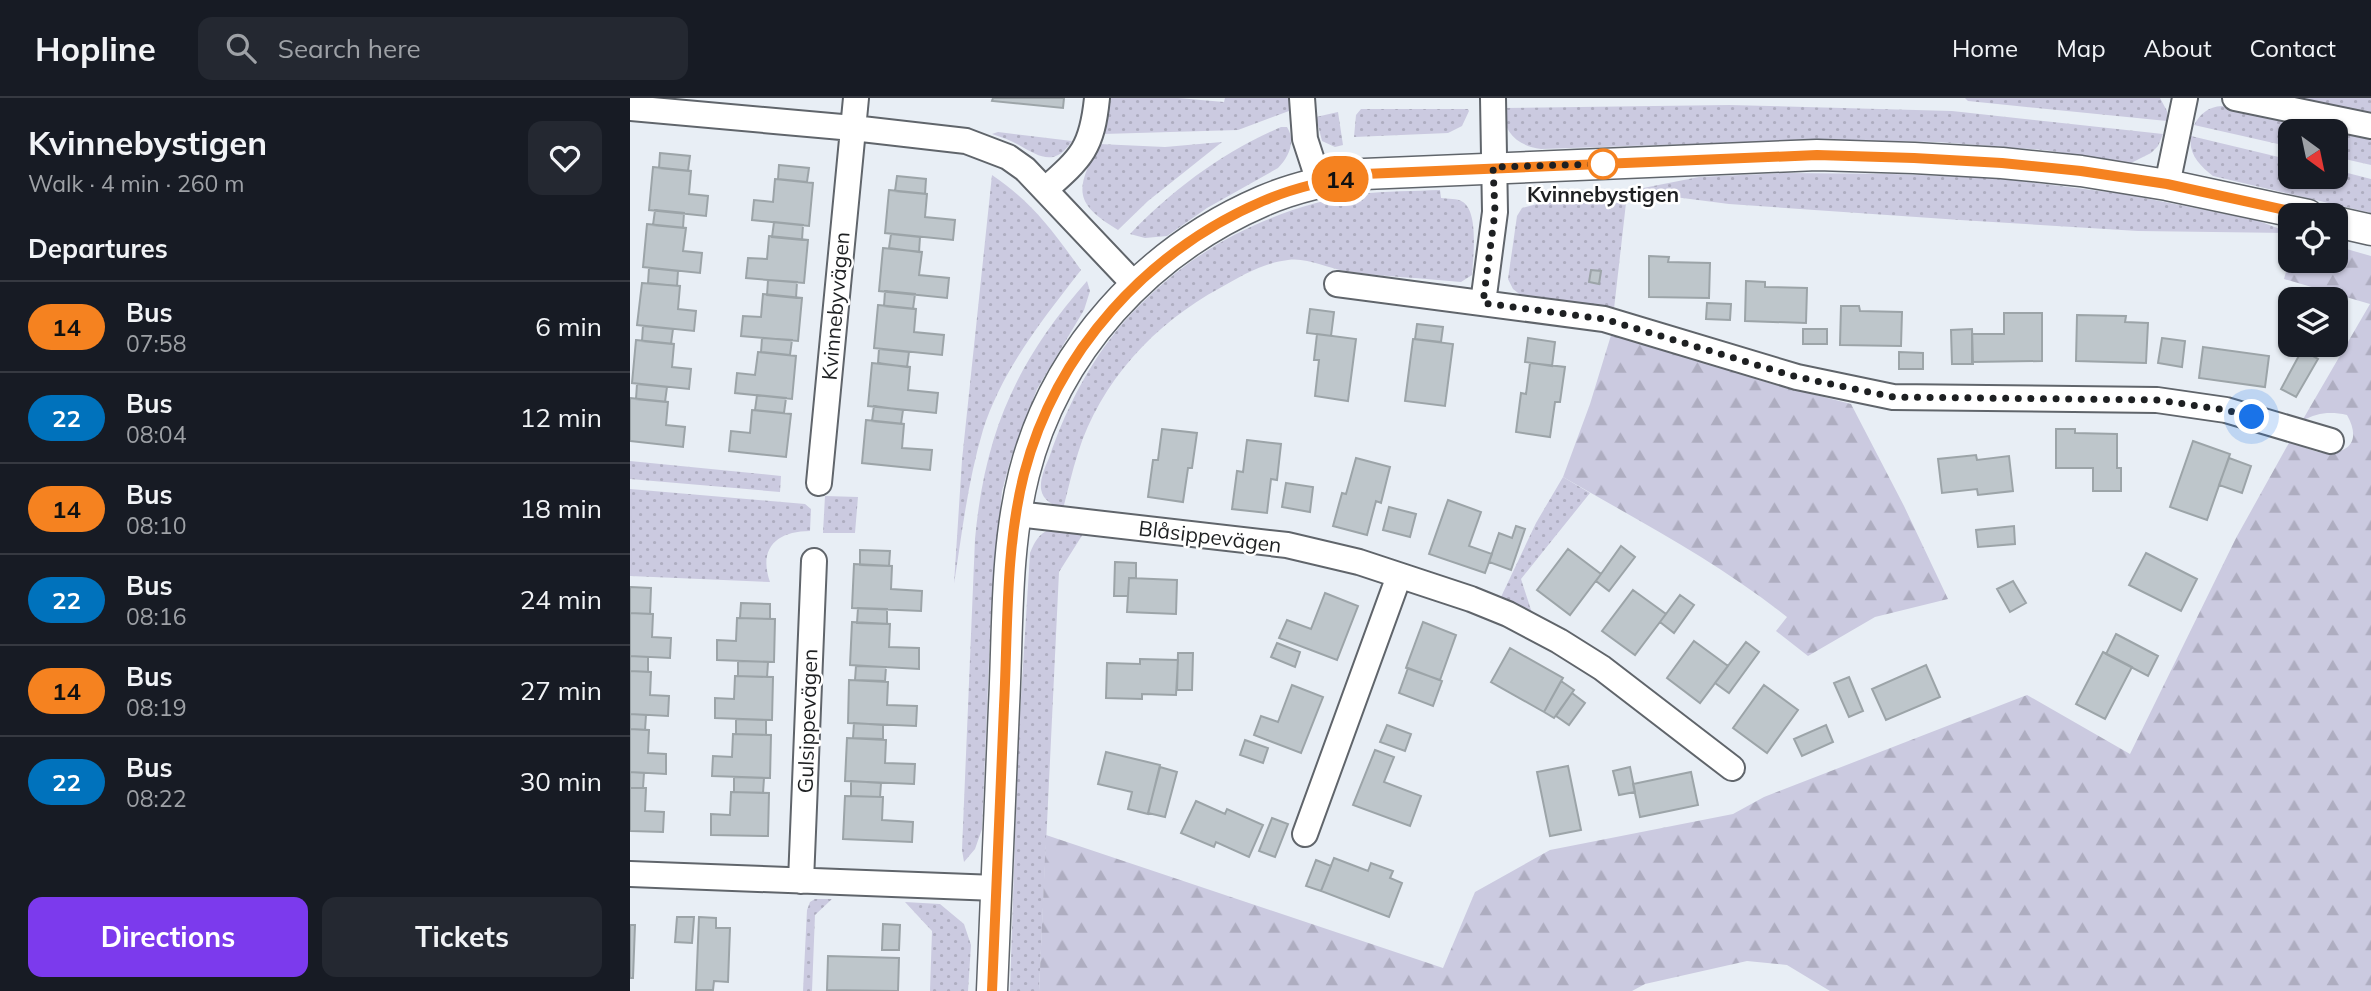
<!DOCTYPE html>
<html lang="en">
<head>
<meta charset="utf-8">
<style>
	:root { --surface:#171b24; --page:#242831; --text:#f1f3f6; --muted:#9ea1a6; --line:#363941; --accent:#7c3aed }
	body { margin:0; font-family:Mulish,sans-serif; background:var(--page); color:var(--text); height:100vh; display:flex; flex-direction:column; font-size:26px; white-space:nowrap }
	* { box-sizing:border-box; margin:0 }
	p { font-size:23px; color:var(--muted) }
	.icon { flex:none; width:38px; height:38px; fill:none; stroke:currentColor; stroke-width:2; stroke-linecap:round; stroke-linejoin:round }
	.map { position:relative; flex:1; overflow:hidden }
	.drawer { display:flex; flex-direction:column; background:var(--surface); width:630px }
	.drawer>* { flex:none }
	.badge { padding:0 14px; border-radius:23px; font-size:24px; line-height:46px }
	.needle { width:46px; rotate:147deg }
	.controls { position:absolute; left:1648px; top:21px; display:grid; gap:14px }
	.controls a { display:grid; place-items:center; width:70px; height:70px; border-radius:14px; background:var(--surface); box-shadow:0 2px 5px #0004; font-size:35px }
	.you { position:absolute; width:35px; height:35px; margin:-18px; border:5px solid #fff; border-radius:50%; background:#1a73e8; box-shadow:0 0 0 10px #1a73e833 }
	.map>.badge { position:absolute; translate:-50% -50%; box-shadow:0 0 0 4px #fff }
	h2 { padding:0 28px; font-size:26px; line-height:63px }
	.round { display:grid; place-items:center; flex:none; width:74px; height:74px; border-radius:14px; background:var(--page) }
	.headline { display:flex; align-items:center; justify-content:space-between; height:119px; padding:0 28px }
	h1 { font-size:33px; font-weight:700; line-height:52px }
	.button { display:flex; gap:14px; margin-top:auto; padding:14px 28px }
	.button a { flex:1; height:80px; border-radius:14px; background:var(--accent); color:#fff; font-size:28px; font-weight:700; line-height:80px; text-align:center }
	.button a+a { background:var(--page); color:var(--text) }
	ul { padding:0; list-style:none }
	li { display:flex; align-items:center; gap:21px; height:91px; padding:0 28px; border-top:2px solid var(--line) }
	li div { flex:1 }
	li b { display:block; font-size:26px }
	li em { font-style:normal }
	li .badge { min-width:77px; font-weight:700; text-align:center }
	header { display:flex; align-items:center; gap:42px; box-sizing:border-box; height:98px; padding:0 35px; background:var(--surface); border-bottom:2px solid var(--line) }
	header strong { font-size:33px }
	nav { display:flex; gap:38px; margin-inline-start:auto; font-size:24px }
	.search { width:490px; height:63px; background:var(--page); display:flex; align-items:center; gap:18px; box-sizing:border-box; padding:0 24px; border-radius:14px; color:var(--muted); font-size:26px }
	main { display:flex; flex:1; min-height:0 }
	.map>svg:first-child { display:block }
</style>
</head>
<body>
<header>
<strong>Hopline</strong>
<div class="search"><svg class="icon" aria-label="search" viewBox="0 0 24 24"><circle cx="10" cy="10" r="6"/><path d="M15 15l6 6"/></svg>Search here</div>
<nav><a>Home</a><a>Map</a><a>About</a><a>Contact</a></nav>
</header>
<main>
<section class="drawer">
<div class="headline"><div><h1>Kvinnebystigen</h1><p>Walk · 4 min · 260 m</p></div><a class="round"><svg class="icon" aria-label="heart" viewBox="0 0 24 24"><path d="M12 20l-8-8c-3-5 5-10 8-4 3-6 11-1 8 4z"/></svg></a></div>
<h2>Departures</h2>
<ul>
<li><span class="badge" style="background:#f58220;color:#111">14</span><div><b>Bus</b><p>07:58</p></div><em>6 min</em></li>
<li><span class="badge" style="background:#0072bc;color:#fff">22</span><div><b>Bus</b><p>08:04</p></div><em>12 min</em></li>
<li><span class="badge" style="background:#f58220;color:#111">14</span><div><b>Bus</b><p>08:10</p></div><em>18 min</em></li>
<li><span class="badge" style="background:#0072bc;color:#fff">22</span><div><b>Bus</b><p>08:16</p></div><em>24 min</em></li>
<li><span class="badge" style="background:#f58220;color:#111">14</span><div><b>Bus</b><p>08:19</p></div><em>27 min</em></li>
<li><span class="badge" style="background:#0072bc;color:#fff">22</span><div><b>Bus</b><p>08:22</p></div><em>30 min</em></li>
</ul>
<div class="button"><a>Directions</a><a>Tickets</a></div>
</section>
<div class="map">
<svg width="1741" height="893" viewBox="0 0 1741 893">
	<defs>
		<pattern id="grass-dots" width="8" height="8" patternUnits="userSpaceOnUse" patternTransform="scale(1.75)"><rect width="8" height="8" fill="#cbcae0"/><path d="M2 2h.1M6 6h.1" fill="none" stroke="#aeadc0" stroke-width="1.8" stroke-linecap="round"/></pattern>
		<pattern id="forest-firs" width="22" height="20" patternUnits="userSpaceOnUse" patternTransform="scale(1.75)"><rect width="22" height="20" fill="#cbcae0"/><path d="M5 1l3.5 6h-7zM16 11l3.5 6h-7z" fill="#aeadc0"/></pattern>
	</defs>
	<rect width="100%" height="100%" fill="#e8eef5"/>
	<path fill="url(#grass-dots)" d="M481,0h67l46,4 1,-4h65l-1,13 -51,19 -135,4z
		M1335,0h195l7,13v10l-199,-20z
		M1656,0h85v18z
		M1099,7l223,6 211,23 -5,12 -7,7 -20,10 -87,-13 -107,-8 -124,-2 -272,9c-23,-3 -38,-16 -38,-41z
		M1592,8l149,32v27l-35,-8v-26h-45v16l-97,-22c7,-12 14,-18 28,-19z
		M731,11h107l1,2 -7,15 -14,7 -94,4 2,-22z
		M708,14l5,33 -8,2 -13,-6 -6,-24z
		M651,29h6c9,14 2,30 -9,41l-71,40 -40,28 -22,2 -15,-4c43,-45 93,-82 151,-107z
		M368,34l74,9c-17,26 -32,16 -53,4 -9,-5 -18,-8 -27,-11z
		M1561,38l100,24v17h45v-7l35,9v34l-158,-37c-13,-10 -25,-22 -22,-40z
		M592,44l-74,59 -30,29c-47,-28 -41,-42 -19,-86l66,3z
		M1155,75l107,1 104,4 128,16 132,26 35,13 -153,-2 -178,-11 -231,-16 -101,-13 71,-14z
		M362,77c41,28 60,55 89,95 -38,49 -79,100 -98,160 -15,50 -21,103 -29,154l8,-124z
		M810,92l1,8c7,1 16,0 22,4 16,11 10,56 9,73l-11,7c-38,-4 -78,-5 -116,-11 -18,-3 -39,-14 -57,-11 -25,3 -47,16 -68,28 -65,35 -120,94 -142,165 -6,18 -10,37 -15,56 -10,-4 -20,-8 -22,-20 -1,-10 4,-22 8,-31 18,-53 45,-105 84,-146 30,-31 63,-57 101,-77 39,-20 82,-35 126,-41 26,-3 53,-3 80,-4z
		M911,105h85l-12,106 -92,-13 -9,-7 -5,-10 9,-63 5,-8z
		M457,183l3,10 -6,19 -47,79 -26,69 -9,33 -11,122 -9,216 -7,20 -11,13 -2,-12 13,-311c10,-107 41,-177 112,-258z
		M0,363l151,15 -1,16 -150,-13z
		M933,379l27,16 -69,86 11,34 -31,-16 35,-74z
		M0,391l175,15 6,5 -1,22c-33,0 -52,17 -40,51l-140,-6z
		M195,398l33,1 -3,36h-32z
		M420,431l33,5 -24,38 -20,419h-29l8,-245 12,-193c5,-12 8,-18 20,-24z
		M185,801h17l-17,16 -3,76h-9l4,-81 3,-8z
		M275,804l35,2 24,20 7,21 -3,46h-38l2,-60z"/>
	<path fill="url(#forest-firs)" d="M1706,148l35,10v735h-541l-43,-26 -40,-4 -102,23 -13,7h-593l7,-156 397,133 32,-76 75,-42 183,-36 31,-17 263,-102 103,59 106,-216 54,-97c11,4 26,13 38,12 26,-1 31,-17 19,-38 -18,-4 -30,-2 -45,6l68,-117 -86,-25 7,-25v7h45z
		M982,234l157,51 82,21 53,102 44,93 -73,18 -67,39 -32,-25 11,-14c-69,-55 -148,-96 -224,-140l27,-73z"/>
	<path fill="#bec6cb" stroke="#9ca4a8" stroke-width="2" d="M363,0h71l-1,10 -71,-7z
		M30,55l30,3 -2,15 -29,-3z
		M149,67l30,3 -2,14 -29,-3z
		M23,69l38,4 -2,23 19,2 -2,20 -57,-6z
		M267,78l29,3 -1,15 -30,-3z
		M145,81l38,4 -4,43 -57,-6 2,-20 19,2z
		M259,92l38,4 -2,23 30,3 -2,20 -68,-7z
		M25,112l29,3 -1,15 -30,-3z
		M144,124l29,3 -1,15 -30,-3z
		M17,126l39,4 -3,23 19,2 -2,20 -57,-6z
		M261,136l29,3 -1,15 -30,-4z
		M139,138l39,4 -4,43 -58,-5 2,-20 19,1z
		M253,150l39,4 -3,23 30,3 -2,20 -68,-7z
		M1019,158l20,1 -1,5 42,1 -1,35 -60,-1z
		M19,170l29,3 -1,15 -29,-3z
		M961,172l10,1 -2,13 -10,-2z
		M138,182l29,2 -1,16 -29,-3z
		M1116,183l19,1v5l42,1 -1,35 -61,-2z
		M12,185l38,3 -2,23 18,2 -2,20 -57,-6z
		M255,193l30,3 -2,15 -29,-3z
		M133,196l39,4 -4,43 -57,-5 2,-20 18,1z
		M1077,205l24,1 -1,16 -24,-1z
		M248,207l38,4 -2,23 30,3 -2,20 -68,-7z
		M1211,208h18l1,5 42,1 -1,34 -61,-1z
		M680,211l24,3 -3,24 -24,-3z
		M1374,215h38v48l-70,1v-28h32z
		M1447,217l49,1 -1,6 23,1 -2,40 -70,-2z
		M787,226l26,3 -2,15 -26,-3z
		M13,228l30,3 -2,15 -29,-3z
		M1173,231h24v15h-24z
		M1342,231l1,35h-21l-1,-34z
		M687,236l39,5 -8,62 -33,-5 4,-36h-5z
		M132,240l30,2 -2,15 -29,-3z
		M898,240l27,4 -3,24 -27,-4z
		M1532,240l23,3 -3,26 -24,-4z
		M783,241l40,5 -8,62 -40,-5z
		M6,242l38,4 -2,23 19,2 -2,20 -57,-6z
		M1573,249l66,9 -4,31 -66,-9z
		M249,251l30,3 -2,15 -29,-4z
		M1672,252l16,9 -22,38 -15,-8z
		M128,254l38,4 -4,43 -57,-6 2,-20 18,2z
		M1269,254l24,1v16h-24z
		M242,265l38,4 -2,23 30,3 -2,20 -68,-7z
		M900,265l35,4 -5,35h-5l-5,35 -34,-5 5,-39 5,1z
		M7,286l30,3 -2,15 -29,-3z
		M127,297l29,3 -2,15 -29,-3z
		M0,300l38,4 -2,23 19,2 -2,20 -53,-6z
		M244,308l29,4 -2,14 -29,-3z
		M122,312l39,4 -5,43 -57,-6 2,-20 19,2z
		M236,322l38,4 -2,24 30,2 -2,20 -68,-7z
		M532,331l35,4 -5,35h-4l-5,34 -35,-5 5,-37h5z
		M1426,331h19v4l42,1v34h4v23h-28v-23h-37z
		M617,342l34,4 -4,36 -6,-1 -4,34 -35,-4 5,-38 6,1z
		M1563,343l37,13 -23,66 -37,-13z
		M1346,357l1,5 32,-4 4,35 -35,4 -1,-6 -35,4 -4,-34z
		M726,360l34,9 -9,36 -5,-2 -9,34 -34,-9 9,-33 4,1z
		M1599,360l22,8 -9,27 -23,-8z
		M656,385l27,4 -3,25 -28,-5z
		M818,402l33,12 -12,34 23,8 -7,19 -56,-19z
		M759,409l27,7 -6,23 -27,-7z
		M886,428l9,3 -14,41 -22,-8 10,-29 13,5z
		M1384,428l1,18 -37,3 -2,-17z
		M991,448l14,11 -26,34 -13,-10z
		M938,451l33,25 -31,41 -33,-25z
		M230,452l30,1 -1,15 -29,-1z
		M1516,455l51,26 -16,32 -52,-26z
		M485,464l21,1v15h-7l-1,18h-14z
		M224,466l38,2 -1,23 31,2 -1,20 -69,-3z
		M499,480l48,2 -1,34 -49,-2z
		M1383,483l13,22 -16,9 -13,-23z
		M0,489l21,1 -1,26 -20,-1z
		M1003,492l33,24 -31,41 -33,-24z
		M695,495l33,13 -21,54 -58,-22 8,-18 24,9z
		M1050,497l14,10 -20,28 -14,-11z
		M111,505l29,1v15l-30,-1z
		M228,510l29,1v15l-30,-1z
		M0,515l23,1 -1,23 19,1 -1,20 -40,-2z
		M107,520l38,1 -1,43 -57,-2v-20l19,1z
		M222,524l38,2 -1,23 30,1v21l-69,-4z
		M793,524l33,13 -16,45 -34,-12z
		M1486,536l42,22 -10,20 -42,-22z
		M1064,543l34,25 -28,37 -33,-25z
		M1116,544l13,10 -30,41 -14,-10z
		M647,545l23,9 -5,15 -24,-10z
		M880,550l53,30 -19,34 -53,-30z
		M1473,554l29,15 -27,52 -29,-15z
		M548,555h15l-1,37h-15z
		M0,558l18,1v15l-18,-1z
		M510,561l38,1 -2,35 -34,-1v5l-36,-1 1,-35 33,1z
		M108,563l30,1 -1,15 -29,-1z
		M1296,567l14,32 -54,23 -14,-31z
		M226,568l30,1 -1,14 -30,-1z
		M778,570l34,13 -9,25 -34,-13z
		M0,573l21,1 -1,23 19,1 -1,20 -38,-2z
		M105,578l38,1 -1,43 -57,-2v-20l19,1z
		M1219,579l14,34 -14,6 -15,-34z
		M219,582l39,2 -1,23 30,1 -1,20 -68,-3z
		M931,583l13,9 -20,28 -10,-6z
		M662,587l31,12 -22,56 -47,-18 7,-19 17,6z
		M1134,587l34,25 -31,43 -34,-25z
		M942,595l13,10 -16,22 -13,-9z
		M0,616l16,1 -1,15 -15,-1z
		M106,621l30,1v15l-30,-1z
		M224,625l29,2v14l-30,-1z
		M757,627l24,9 -6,17 -25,-9z
		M1196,627l7,17 -31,14 -8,-17z
		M0,631l19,1 -1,23 18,1v20l-36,-2z
		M103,636l38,1 -1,43 -58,-2 1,-20 19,1z
		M217,640l39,2 -1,23 30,1 -1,20 -69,-3z
		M615,642l23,8 -5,15 -23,-8z
		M745,652l19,7 -10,25 37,14 -11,30 -57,-21z
		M476,654l54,13 -12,49 -20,-5 4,-17 -34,-8z
		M938,668l13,64 -31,6 -13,-64z
		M530,669l17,5 -12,45 -17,-4z
		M1000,669l5,25 -16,3 -6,-24z
		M0,674l14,1 -1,15h-13z
		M1061,674l7,33 -58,12 -7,-33z
		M104,679l30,1 -1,15 -29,-1z
		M221,683l30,2 -1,14 -29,-1z
		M0,690h16l-1,23 19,1 -1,20 -33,-1z
		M101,694l38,1 -1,43 -57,-1v-21l19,1z
		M215,698l38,1 -1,23 31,2 -1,20 -69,-3z
		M566,703l29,13 2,-5 36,16 -14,32 -33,-15 -2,5 -33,-14z
		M642,720l16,6 -13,33 -16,-6z
		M704,760l34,13 3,-8 22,8 -3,7 12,5 -13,34 -68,-26z
		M686,762l15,6 -10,25 -15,-5z
		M47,819h17l-2,26 -17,-1z
		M69,819l17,1v10h14l-2,54 -14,-1 -1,9h-17z
		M253,826l17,1 -1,25h-17z
		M0,827h5l-2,53h-3z
		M198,858l71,2 -1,33 -71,-1z"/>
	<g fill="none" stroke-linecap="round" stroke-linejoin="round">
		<defs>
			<path id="minor" d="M672,0l3,41 14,43
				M1605,0l136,28
				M0,10l223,20 113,13 42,16 17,12 110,116
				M1537,87l18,-87
				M416,91c36,-32 46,-41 51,-91
				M707,186l267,35 193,58 96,20 264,3 69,10 105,31
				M853,205l12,-91 -2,-114
				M189,385l37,-385
				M387,416l270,31 72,17 112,37 37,15 51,27 43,27 130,100
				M675,736l94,-258
				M0,776l366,14
				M171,783l13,-320"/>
			<path id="tertiary" d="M1706,124l35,8
				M362,893c4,-95 8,-190 12,-285 4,-76 1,-157 20,-232 31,-123 123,-223 239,-273 32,-14 67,-21 101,-27l453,-19 97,3 88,5 79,8 86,14 141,30"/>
		</defs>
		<use href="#minor" stroke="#60656b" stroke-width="28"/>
		<use href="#tertiary" stroke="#60656b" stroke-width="33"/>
		<use href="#minor" stroke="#fff" stroke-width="24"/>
		<use href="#tertiary" stroke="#fff" stroke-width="30"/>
	</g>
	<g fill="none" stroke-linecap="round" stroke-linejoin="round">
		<defs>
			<path id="line" d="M362,893c4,-95 8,-190 12,-285 4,-76 1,-157 20,-232 32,-123 123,-223 239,-273 32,-14 67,-21 101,-27l453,-19 97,3 88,5 79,8 86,13 141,31"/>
		</defs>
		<use href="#line" stroke="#fff" stroke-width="16"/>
		<use href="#line" stroke="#f58220" stroke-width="10"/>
		<path stroke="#1e2022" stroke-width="7" stroke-dasharray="0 12.6" d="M973,66l-110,3 2,45 -12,91 121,16 193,58 96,20 264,3 69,10 26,7"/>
	</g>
	<circle fill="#fff" stroke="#f58220" stroke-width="3.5" cx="973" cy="66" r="14"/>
	<g text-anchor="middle" stroke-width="5" stroke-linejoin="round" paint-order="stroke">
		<g font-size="21" font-weight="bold" fill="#1e2022" stroke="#fff">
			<text x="973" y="104">Kvinnebystigen</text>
		</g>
		<g font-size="21" fill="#1e2022" stroke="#fff">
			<text transform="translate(206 208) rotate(-85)" y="7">Kvinnebyvägen</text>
			<text transform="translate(580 439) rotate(7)" y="7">Blåsippevägen</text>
			<text transform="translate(178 623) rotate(-88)" y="7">Gulsippevägen</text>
		</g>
	</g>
</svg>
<div class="controls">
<a><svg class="needle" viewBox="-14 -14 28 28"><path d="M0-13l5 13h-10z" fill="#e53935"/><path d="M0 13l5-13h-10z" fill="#9ea1a6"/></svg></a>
<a><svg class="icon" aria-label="locate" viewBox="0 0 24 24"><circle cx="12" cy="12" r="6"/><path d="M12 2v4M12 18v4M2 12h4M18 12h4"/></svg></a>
<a><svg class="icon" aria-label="layers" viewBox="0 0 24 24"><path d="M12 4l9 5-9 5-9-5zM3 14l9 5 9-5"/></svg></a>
</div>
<div class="you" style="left:1622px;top:319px"></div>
<b class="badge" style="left:710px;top:81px;background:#f58220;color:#111">14</b>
</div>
</main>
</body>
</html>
